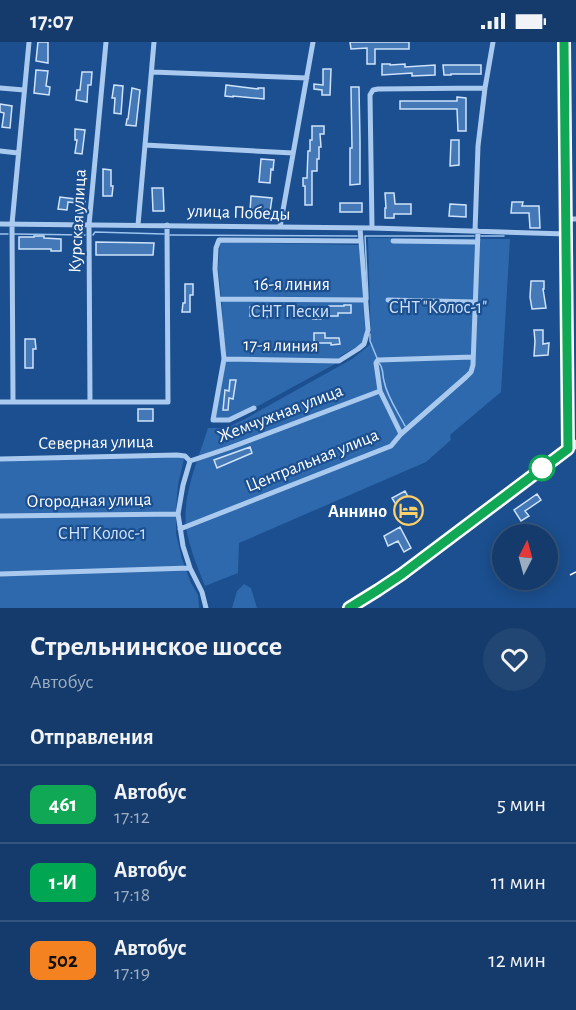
<!DOCTYPE html>
<html lang="ru">
<head>
<meta charset="utf-8">
<style>
	:root { --surface:#143b6b; --page:#214673; --text:#f1f3f6; --muted:#9dadc1; --line:#33557e }
	body { margin:0; font-family:"Alegreya Sans",sans-serif; background:var(--page); color:var(--text); height:100vh; display:flex; flex-direction:column; font-size:22px; white-space:nowrap }
	* { box-sizing:border-box; margin:0 }
	p { font-size:20px; color:var(--muted) }
	.icon { flex:none; width:33px; height:33px; fill:none; stroke:currentColor; stroke-width:2; stroke-linecap:round; stroke-linejoin:round }
	.map { position:relative; height:566px; overflow:hidden }
	.panel { display:flex; flex-direction:column; background:var(--surface); flex:1 }
	.panel>* { flex:none }
	.badge { padding:0 12px; border-radius:9px; font-size:21px; line-height:39px }
	.needle { width:39px; rotate:6deg }
	.controls { position:absolute; left:492px; top:482px; display:grid; gap:12px }
	.controls a { display:grid; place-items:center; width:66px; height:66px; border-radius:50%; background:var(--surface); box-shadow:0 3px 15px #0003,0 0 0 2px var(--line); font-size:30px }
	.map>.badge { position:absolute; translate:-50% -50%; box-shadow:0 0 0 3px #fff }
	h2 { padding:0 30px; font-size:22px; line-height:54px }
	.round { display:grid; place-items:center; flex:none; width:63px; height:63px; border-radius:32px; background:var(--page) }
	.head { display:flex; align-items:center; justify-content:space-between; height:102px; padding:0 30px }
	h1 { font-size:28px; font-weight:600; line-height:45px }
	ul { padding:0; list-style:none }
	li { display:flex; align-items:center; gap:18px; height:78px; padding:0 30px; border-top:2px solid var(--line) }
	li div { flex:1 }
	li b { display:block; font-size:22px }
	li em { font-style:normal }
	li .badge { min-width:66px; font-weight:700; text-align:center }
	.status { display:flex; justify-content:space-between; align-items:center; height:42px; padding:0 30px; background:var(--surface); direction:ltr }
	.status svg { height:16px; fill:currentColor }
	.map>svg:first-child { display:block }
</style>
</head>
<body>
<div class="status"><b>17:07</b><svg viewBox="0 0 49 12"><path d="M0 12V9h3v3zM5 12V6h3v6zM10 12V3h3v9zM15 12V0h3v12zM26 1h20v11H26zM47 4h2v5h-2z"/></svg></div>
<div class="map">
<svg width="576" height="566" viewBox="0 0 576 566">
	<rect width="100%" height="100%" fill="#1b4f8f"/>
	<path fill="#2e69ad" d="M368,196l142,1 -9,153 -51,43 1,5 -25,22 -187,81 -1,30 -33,13c-7,-17 -14,-35 -18,-53 -7,-35 11,-72 21,-105h18l17,-8 109,-61 19,-15z
		M220,200l139,3 6,84c-2,27 -21,16 -30,35l-106,58h-14l10,-60 -3,-58 -4,-35z
		M178,415l6,2 -6,26 -2,24v25l6,25 9,24 7,12 1,13h-199v-147z
		M244,542l7,4 6,20h-25l5,-17z"/>
	<g fill="none" stroke-linecap="round" stroke-linejoin="round">
		<path stroke="#9cc4f0" stroke-width="1.5" d="M0,192h8
			M14,192l71,1
			M93,193l2,-3 69,2
			M170,193l187,1
			M481,194h23
			M368,257l-3,-63h109
			M370,292v7l7,17
			M379,321c5,6 3,11 5,18 3,16 14,31 21,45"/>
	</g>
	<path fill="#4478b7" stroke="#cfe3fa" stroke-width="1.5" d="M38,0h10v21l-12,-2z
		M350,0h59v7h-34v15h-8v-16l-16,1z
		M382,22h8v1l15,-1v3l30,-2v10l-23,1v-3l-30,2z
		M443,23h38v9h-30v1h-7z
		M323,27h8l-1,26h-8v-5l-8,-1v-5l9,1z
		M36,28l12,1 -2,15 4,1 -1,8 -15,-2z
		M82,30h10l-1,13h-3l-1,17 -11,-2 1,-10h3z
		M114,43l9,1 -2,28 -7,-1 1,-15h-3z
		M226,43l32,4v-1h6v11l-31,-3v1l-8,-1z
		M351,45h8l1,54v43l-10,1v-37h2z
		M132,46l8,2 -4,36 -10,-1 1,-6h1z
		M457,55l9,1v33h-8l-1,-22h-57v-8h57z
		M0,62l12,2 -2,22 -8,-1 2,-14 -4,-1z
		M312,84h12v8h-4l1,13h-2v12h-2v12h-5v34h-7v-19h-2v-8h4l1,-27h2v-11h2z
		M75,87l10,1 -3,24 -7,-1 2,-13h-2z
		M451,98h8v25l-9,1z
		M261,117l13,1 -1,10 -2,-1 -1,14 -11,-1z
		M103,127l8,1v16h2l-1,10h-9z
		M152,146h11l1,23h-11z
		M385,151h9l1,11h16v10h-17v4h-9v-10h1z
		M75,154l10,1v6h-2v10h-5v-10l-10,-1 -1,8 -9,-1 2,-12 16,2z
		M251,154l21,2 -2,14 -20,-1z
		M512,160h11l-1,4h17l1,22h-10l-1,-15h-18z
		M340,161h22v9h-22z
		M450,162l16,1v12l-17,-1z
		M34,194h10v2l17,1v12h-10v-2h-32v-12h15z
		M96,200l58,1 -1,12h-57z
		M531,239h13v8h-1l3,19 -14,1 -2,-12z
		M185,242h8v11h-3v17h-8l1,-9h2z
		M344,263h7v8h-13v3h-17v3h-8l1,-9 15,1v-5h15z
		M271,264l1,11 -22,-1v-9z
		M534,288h9v14l6,-1 -1,12 -14,1 1,-15z
		M314,291h11v5h14l1,6 -9,1v-2h-17z
		M25,297h10l1,10h-3v19h-8z
		M230,338h6l-3,19 -4,-1 -1,12h-5l2,-20 4,1z
		M138,367h15v12h-15z
		M250,405l2,6 -35,15 -3,-8z
		M405,449l8,15 -12,7 -9,-15z
		M537,452l4,6 -16,11 4,5 -8,5 -7,-11z
		M400,485l11,21 -7,4 -6,-11 -10,5 -4,-10z"/>
	<g fill="none" stroke-linecap="round" stroke-linejoin="round">
		<path stroke="#a9c9ee" stroke-width="5" d="M152,30l155,6
			M0,46l24,2
			M145,103l148,8
			M0,109l18,2
			M566,177h10
			M0,182l372,4 194,6
			M138,183l16,-183
			M280,185l33,-185
			M372,186l-2,-133 3,-5 5,-1 107,-1
			M475,189l3,-85 7,-58 8,-46
			M393,199l84,1
			M218,257l148,1
			M388,258l87,2
			M224,317l115,2 19,-12 6,-5 4,-14 -8,-102
			M13,359l-1,-177 17,-182
			M0,360h168l-1,-177
			M90,360l-1,-177 17,-183
			M254,366l-25,12h-16l11,-61 -9,-90 1,-21 3,-8 142,1
			M401,392l-21,-43 -4,-28 2,-3 95,-3
			M0,417l177,-4 8,1 5,5
			M190,419l39,-13 151,-57
			M190,419l-7,24 -5,29 5,32 7,22 12,24 4,16
			M0,474l178,-2
			M180,487l211,-83 10,-12 65,-57 5,-5 2,-7 5,-134
			M0,532l190,-6"/>
		<path stroke="#d6e6fa" stroke-width="8" d="M564,0l4,407
			M349,566l29,-18 24,-16 174,-130"/>
		<path stroke="#fff" stroke-width="1.5" stroke-dasharray="10 4.5" stroke-linecap="butt" d="M570,533l6,-3"/>
	</g>
	<g fill="none" stroke-linecap="round" stroke-linejoin="round">
		<defs>
			<path id="line" d="M349,566l29,-18 24,-16 166,-125 -4,-407"/>
		</defs>
		<use href="#line" stroke="#fff" stroke-width="14"/>
		<use href="#line" stroke="#10a855" stroke-width="9"/>
	</g>
	<defs>
		<symbol id="hotel-ring" viewBox="-11 -11 22 22"><circle r="9.5" fill="#1b4f8f" stroke="#ffd166" stroke-width="1.5"/><path d="M-6-4.5h1.5V1H6V5H4.5V3h-9V5H-6ZM-4 0a1.8 1.8 0 1 1 3.6 0ZM.5 0V-2.5h3Q6-2.5 6 0Z" fill="#ffd166"/></symbol>
	</defs>
	<g fill-rule="evenodd">
		<use href="#hotel-ring" x="392" y="452" width="33" height="33"/>
	</g>
	<circle fill="#fff" stroke="#10a855" stroke-width="3" cx="542" cy="426" r="12"/>
	<g text-anchor="middle" stroke-width="4.5" stroke-linejoin="round" paint-order="stroke">
		<g font-size="18" fill="#fff" stroke="#1b4f8f">
			<text transform="translate(239 170) rotate(2)" y="6">улица Победы</text>
			<text transform="translate(77 179) rotate(-87)" y="6">Курская улица</text>
			<text x="292" y="248">16-я линия</text>
			<text transform="translate(281 303) rotate(1)" y="6">17-я линия</text>
			<text transform="translate(280 371) rotate(-21)" y="6">Жемчужная улица</text>
			<text transform="translate(96 400) rotate(-1)" y="6">Северная улица</text>
			<text transform="translate(312 418) rotate(-22)" y="6">Центральная улица</text>
			<text transform="translate(89 458) rotate(-1)" y="6">Огородная улица</text>
		</g>
		<g font-size="18" fill="#cfe3fa" stroke="#1b4f8f">
			<text x="438" y="271">СНТ "Колос-1"</text>
			<text x="290" y="275">СНТ Пески</text>
			<text x="102" y="497">СНТ Колос-1</text>
		</g>
		<g font-size="18" font-weight="bold" fill="#fff" stroke="#1b4f8f" text-anchor="end">
			<text x="387" y="475">Аннино</text>
		</g>
	</g>
</svg>
<div class="controls">
<a><svg class="needle" viewBox="-14 -14 28 28"><path d="M0-13l5 13h-10z" fill="#e53935"/><path d="M0 13l5-13h-10z" fill="#9dadc1"/></svg></a>
</div>
</div>
<section class="panel">
<div class="head"><div><h1>Стрельнинское шоссе</h1><p>Автобус</p></div><a class="round"><svg class="icon" aria-label="heart" viewBox="0 0 24 24"><path d="M12 20l-8-8c-3-5 5-10 8-4 3-6 11-1 8 4z"/></svg></a></div>
<h2>Отправления</h2>
<ul>
<li><span class="badge" style="background:#10a855;color:#fff">461</span><div><b>Автобус</b><p>17:12</p></div><em>5 мин</em></li>
<li><span class="badge" style="background:#00a651;color:#fff">1-И</span><div><b>Автобус</b><p>17:18</p></div><em>11 мин</em></li>
<li><span class="badge" style="background:#f58220;color:#111">502</span><div><b>Автобус</b><p>17:19</p></div><em>12 мин</em></li>
</ul>
</section>
</body>
</html>
